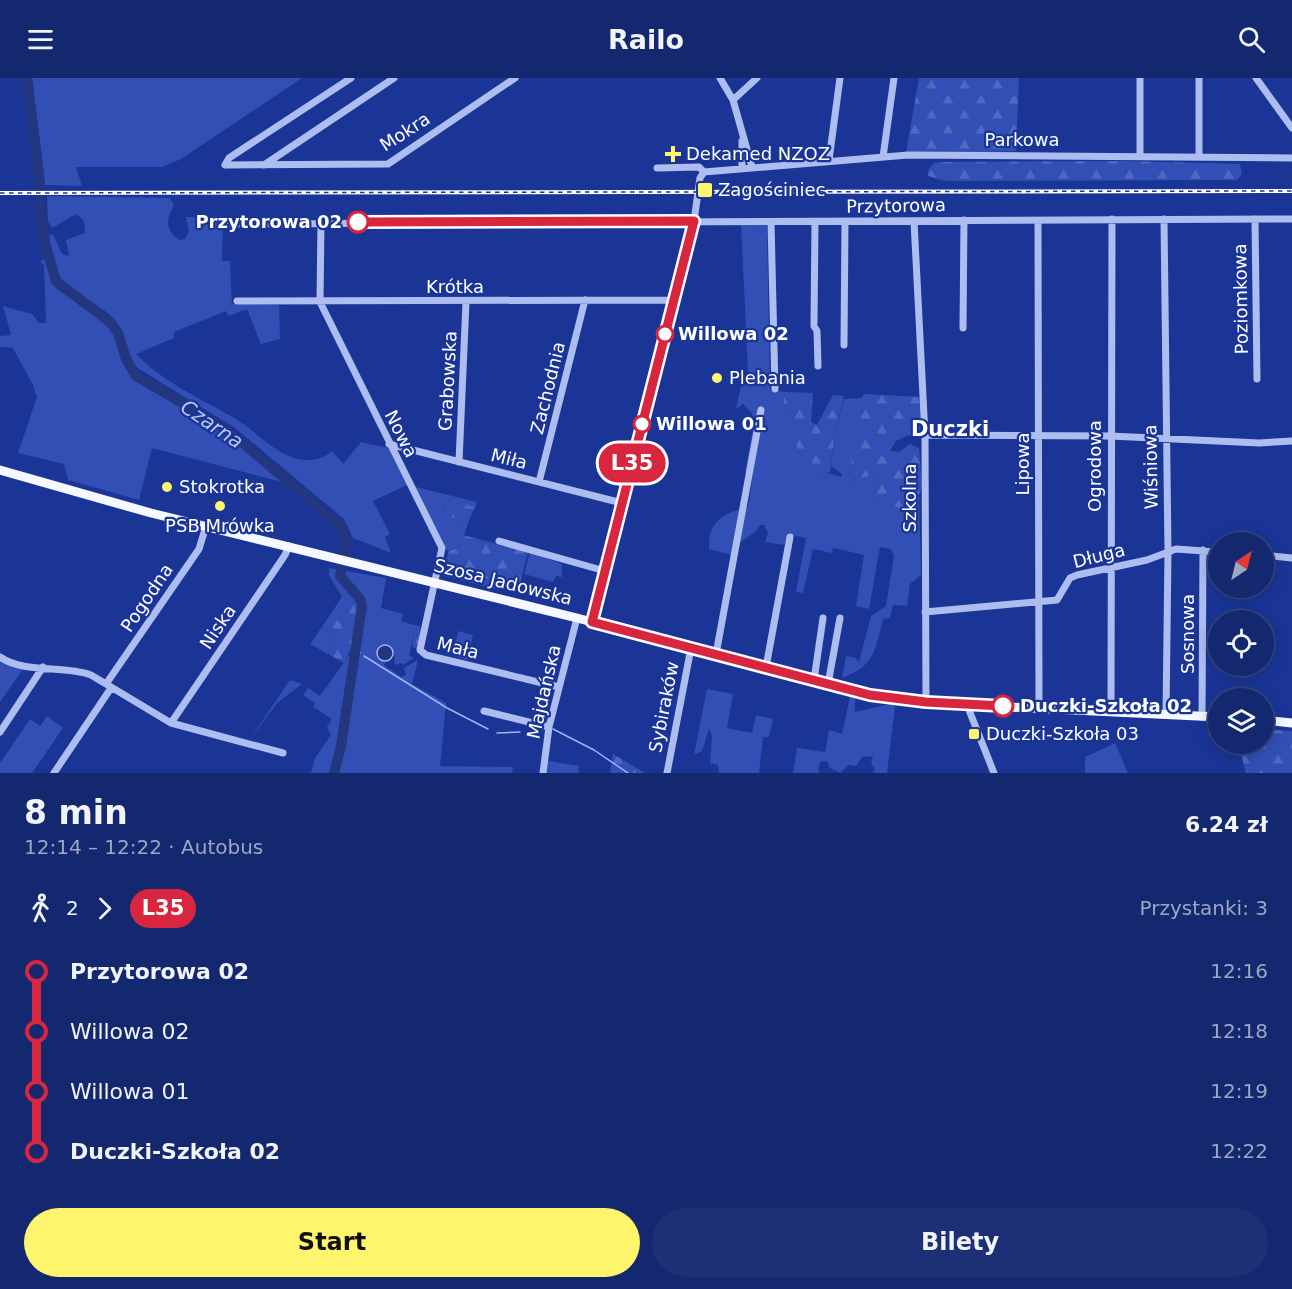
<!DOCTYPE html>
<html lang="pl">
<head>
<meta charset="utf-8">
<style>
	:root { --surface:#142870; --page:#1d3075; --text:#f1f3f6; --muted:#9da6c3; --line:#334483; --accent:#fff56c }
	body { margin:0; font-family:"DejaVu Sans",sans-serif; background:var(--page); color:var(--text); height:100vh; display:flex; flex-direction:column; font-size:22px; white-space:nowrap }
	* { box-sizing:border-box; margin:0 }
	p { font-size:20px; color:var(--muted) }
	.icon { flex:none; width:33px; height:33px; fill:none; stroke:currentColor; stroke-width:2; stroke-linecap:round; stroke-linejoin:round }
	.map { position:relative; height:695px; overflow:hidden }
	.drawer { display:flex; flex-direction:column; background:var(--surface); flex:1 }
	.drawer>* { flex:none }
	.badge { padding:0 12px; border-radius:20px; font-size:21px; line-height:39px }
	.needle { width:39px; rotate:35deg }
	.controls { position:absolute; left:1208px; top:454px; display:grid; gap:12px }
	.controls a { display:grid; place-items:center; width:66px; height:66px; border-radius:50%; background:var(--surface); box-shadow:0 3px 15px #0003,0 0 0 2px var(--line); font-size:30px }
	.map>.badge { position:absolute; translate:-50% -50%; box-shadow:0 0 0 3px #fff }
	.legs { display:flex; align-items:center; gap:9px; height:66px; padding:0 24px; font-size:20px }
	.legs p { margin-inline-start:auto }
	.overview { display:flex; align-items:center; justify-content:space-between; height:102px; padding:0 24px }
	h1 { font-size:33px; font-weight:700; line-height:45px }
	.action { display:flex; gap:12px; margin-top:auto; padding:12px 24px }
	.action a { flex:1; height:69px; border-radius:36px; background:var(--accent); color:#111; font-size:24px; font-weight:700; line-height:69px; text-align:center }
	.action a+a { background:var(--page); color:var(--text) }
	ul { padding:0 24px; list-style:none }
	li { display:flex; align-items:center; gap:21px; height:60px; font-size:22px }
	li i { display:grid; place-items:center; width:9px; height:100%; margin:0 8px; background:currentColor }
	li i::after { content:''; width:15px; height:15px; margin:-8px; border:4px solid; border-radius:50%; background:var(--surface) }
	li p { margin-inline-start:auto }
	li:first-child i { background:linear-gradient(#0000 50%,currentColor 0) }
	li:last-child i { background:linear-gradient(currentColor 50%,#0000 0) }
	header { display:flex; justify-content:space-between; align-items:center; height:78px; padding:0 24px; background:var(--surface); font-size:27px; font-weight:700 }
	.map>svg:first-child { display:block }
</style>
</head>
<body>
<header><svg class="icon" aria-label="menu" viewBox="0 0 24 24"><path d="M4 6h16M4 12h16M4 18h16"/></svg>Railo<svg class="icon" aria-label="search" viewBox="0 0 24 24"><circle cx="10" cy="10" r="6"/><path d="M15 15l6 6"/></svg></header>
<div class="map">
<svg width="1292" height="695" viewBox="0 0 1292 695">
	<defs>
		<pattern id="forest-firs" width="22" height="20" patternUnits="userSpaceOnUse" patternTransform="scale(1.5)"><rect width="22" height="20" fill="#314fb5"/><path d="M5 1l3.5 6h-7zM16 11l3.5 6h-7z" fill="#5069c0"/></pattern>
	</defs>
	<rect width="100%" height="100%" fill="#1a3596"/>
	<path fill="#314fb5" d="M32,0h270l-121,81 -19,8h-86l6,19 -37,-1z
		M47,118l123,2 4,7c-8,15 -9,24 5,35l6,-1 4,-8 -3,-14h35l2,6 -1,38h8l2,43 47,1 1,34 -19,5 -14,-35 -19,7 -2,-5 -52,21v6l-38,16c28,29 66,45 100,65 21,13 38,34 62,40 13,3 25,0 34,-8l11,13 18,-22 27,6 19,37 -34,16 17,33 -5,3 6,16 -38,-15 -9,-19 -109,-91 -99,-61c-10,-15 -11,-37 -24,-50 -14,-14 -38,-21 -50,-36 -9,-11 -10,-32 -13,-45l4,-2 9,20 7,2 -3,-16 19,-7 -1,-12 -8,-7 -24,14 -4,-7z
		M741,147h26l3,165 15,2 -2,12c19,11 15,30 14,49l15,8 4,13 9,-2 16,5 1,-3 -11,-8 4,-34 9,-33 17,-1 -11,75 3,8 6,-4 21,-4 -7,12 4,2 -5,8 7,9c13,-1 18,1 24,13l10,-18 6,-3 2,79 -11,9 -3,22 -14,-1 -3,13 -7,1c-8,31 -8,47 -41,59l4,-22 9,2 4,4 12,-46 15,-10 8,-50 -3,-7 -11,-2 -11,62 -13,-3 8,-51 -31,-7 -1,5 -19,-4 -10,44 -7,-1 10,-54 -17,-3 -5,10 -19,-3 3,-9 -4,-8h-4l-5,7 -17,12 -2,12 -27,-7c-1,-28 14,-35 38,-42l2,-3 4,-31 -8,-2 9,-47 -2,-11 -9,-9 -7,5 6,-28h13l-7,-9z
		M46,179l11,32 51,36 7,8 7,25 12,19 91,54 64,53 -137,-36 -13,52 -71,-20 -4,-16 -46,-11 19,-56 -4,-12 -20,-37 -13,-1v-11l11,-1 -8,-29 29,8 7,9h7l-2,-58 -4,-3z
		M416,409l61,15 -2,5 -14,-1 -18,4 12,9 13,4 -8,24 -11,4 -3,-2z
		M530,474l32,12v13l-6,-1 -3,6 -29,-8z
		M329,490l57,10 -5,30 22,6 -2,7 9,3 4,11 -5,20 5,3 -11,7 -1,-2 -7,2 -1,-11 -12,-8 -6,7 10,8 -2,4 17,12 5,-2 -2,-7 14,-8 -6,24 34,19 -6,63 73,1 -1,6h-201l4,-15 16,-23 -4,-8 5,-8 -19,-12 2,-4 -12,-8 5,-7 12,8 30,-42 -6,-60 -2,3 -13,-22z
		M447,491l50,13 -2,7 -50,-13z
		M322,549l11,11 -4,11 1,6 -20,-11z
		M458,553l15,4 -6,25 -14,-4z
		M0,583l23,8 -23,33z
		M290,602l12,4 -25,19 -29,39z
		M707,611l26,5 -6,34 25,5 4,-18 17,4 -4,18h-6l-4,36h-40l-1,-8 -8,-2 2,-27 -3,-7 -7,22 -8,4z
		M850,619l5,1v14l35,-8 5,2 -8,67h-14l2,-4 -4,-6 2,-7 -11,1 -6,9 -8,-1 -8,8 -10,-5 -3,-7h-6l-3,7 1,5h-26l4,-25 28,4 4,-22 13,4z
		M47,638l16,12 -31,45h-32v-10l30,-44 10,7z
		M1115,665l13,30h-43v-16z
		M548,683l31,5 -1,7h-32z"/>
	<path fill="url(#forest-firs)" d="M919,0h100l-3,73 -77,3 -33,-2z
		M1124,83l116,3 2,10 -5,6 -292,1 -17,-5v-6l6,-7 9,-1z
		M785,314l28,1 -2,29 6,3 16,-30 11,1 -9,36 -5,40 -14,2 -5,-3 1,-10 -13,-3c-7,-20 7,-40 -16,-54z
		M864,316l58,3 -2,37 -5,4 -6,-3 -13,6 -6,10 9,1 11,-8 9,4 3,38 -3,10 -6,3 -10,18 -4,-1 -1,-8 -7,-4h-12l-7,-9 5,-8 -4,-2 7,-12 -36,9 6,-9 9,-70z
		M448,424l27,5 -7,16c-9,-2 -24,-7 -25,-17z
		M463,457l65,17 -9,35 -72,-18 -2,-6 4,-12 11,-4z
		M344,516c4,3 8,6 10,11 6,14 -2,45 -10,58l-14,-8 -1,-6 4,-11 -11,-11z
		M410,546l10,2 1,10 -3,13 -6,-2 2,-12z
		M1263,651l29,2v42h-46l-8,-29h25z
		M613,676l32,19h-35z"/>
	<path fill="#233680" stroke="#a0b4f2" stroke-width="1.5" d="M377 575a8 8 0 1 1 16 0a8 8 0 1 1-16 0Z"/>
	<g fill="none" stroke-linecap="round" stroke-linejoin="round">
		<path stroke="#a0b4f2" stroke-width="1.5" d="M356,573l4,2
			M364,578l83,52 41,21
			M553,651l41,21 34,23
			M497,655l23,-1"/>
		<path stroke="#233680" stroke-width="10" d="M27,0l12,96 3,59 14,48 55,42 7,10 8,26 10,17 90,53 117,99 3,18 -6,30 20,23 2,7 -21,140 -7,27"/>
		<path stroke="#adbdf0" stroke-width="7" d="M720,0l13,22 19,67
			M1199,0v78
			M1256,0l36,50
			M733,22l24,-22
			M742,63v27
			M1140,78v-78
			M883,79l11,-79
			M829,82l11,-82
			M225,87l163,-1 127,-86
			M225,87l4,-7 122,-80
			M264,87l130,-87
			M657,90l42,-1 5,5
			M704,94l204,-17 384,3
			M1164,141l4,333 -2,163
			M1255,141l2,160
			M914,143l11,214 1,267
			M1038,143l1,487
			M321,144l-1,80 122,246 -22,102 6,5 133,32
			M771,144l4,167
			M815,144l-1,104 3,5 1,35
			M224,146l1068,-5
			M237,223l436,-1
			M963,250l1,-108
			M844,267l1,-123
			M925,357l185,1 149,7 33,-2
			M389,366l233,59
			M459,384l7,-160
			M539,404l46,-182
			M499,463l106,30
			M1263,477l29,3
			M925,534l132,-12 13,-22 7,-3 70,-15 29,-11 42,3
			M592,544l102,-401 6,-43 4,-6
			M716,576l45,-244
			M0,579c25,17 63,8 91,18l80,48 112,30
			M766,589l24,-130
			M814,602l9,-62
			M106,606l93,-135 7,-23
			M828,606l12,-66
			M967,627l27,68
			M484,633l65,16
			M1111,634l1,-493
			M1202,639l1,-167
			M171,645l114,-168 4,-9
			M0,654l43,-65
			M54,695l57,-85
			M543,695l6,-46 28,-109
			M667,695l24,-125"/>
		<path stroke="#f6f8ff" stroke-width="9" d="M0,392l151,43 426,105 293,77 97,10 251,12
			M1263,642l29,3"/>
		<defs>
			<path id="rail" d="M0,115l1292,-2"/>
		</defs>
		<use href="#rail" stroke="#fff" stroke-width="4"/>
		<use href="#rail" stroke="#1a3596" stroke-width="1.5" stroke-dasharray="4.5" stroke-linecap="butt"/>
	</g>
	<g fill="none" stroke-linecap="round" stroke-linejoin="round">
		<defs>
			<path id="line-1" d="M358,144l336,-1 -102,401 278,73 56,7 77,4"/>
		</defs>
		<use href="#line-1" stroke="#fff" stroke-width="14"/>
		<use href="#line-1" stroke="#d7263d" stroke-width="9"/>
	</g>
	<g fill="#fff56c" stroke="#1a3596" stroke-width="2">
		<path d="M670 67h6v6h6v6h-6v6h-6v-6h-6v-6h6z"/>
		<rect x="697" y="104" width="16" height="16" rx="3"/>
		<circle cx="717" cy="300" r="6"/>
		<circle cx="167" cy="409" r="6"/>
		<circle cx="220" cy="428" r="6"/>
		<rect x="968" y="650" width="12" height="12" rx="3"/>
	</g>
	<g fill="#fff" stroke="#d7263d" stroke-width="3">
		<circle cx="358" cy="144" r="10"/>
		<circle cx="665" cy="256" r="8"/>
		<circle cx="642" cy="346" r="8"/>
		<circle cx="1003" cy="628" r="10"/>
	</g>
	<g text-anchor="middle" stroke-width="4.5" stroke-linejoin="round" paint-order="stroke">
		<g font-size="18" fill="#fff" stroke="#1a3596">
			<text transform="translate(405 54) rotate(-33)" y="6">Mokra</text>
			<text x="1022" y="68">Parkowa</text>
			<text transform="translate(896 128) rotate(-1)" y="6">Przytorowa</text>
			<text x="455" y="215">Krótka</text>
			<text transform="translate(1241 221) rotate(-91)" y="6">Poziomkowa</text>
			<text transform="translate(448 303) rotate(-87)" y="6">Grabowska</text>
			<text transform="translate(548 310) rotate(-76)" y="6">Zachodnia</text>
			<text transform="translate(401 356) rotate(63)" y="6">Nowa</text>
			<text transform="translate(509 381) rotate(14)" y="6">Miła</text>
			<text transform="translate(1023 386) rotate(-90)" y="6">Lipowa</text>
			<text transform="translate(1095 388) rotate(-90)" y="6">Ogrodowa</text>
			<text transform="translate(1151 389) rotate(-91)" y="6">Wiśniowa</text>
			<text transform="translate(910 420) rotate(-90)" y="6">Szkolna</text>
			<text transform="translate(1099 478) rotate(-14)" y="6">Długa</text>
			<text transform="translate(503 504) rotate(14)" y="6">Szosa Jadowska</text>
			<text transform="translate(147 520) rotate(-56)" y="6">Pogodna</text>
			<text transform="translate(218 549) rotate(-56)" y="6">Niska</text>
			<text transform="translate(1188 556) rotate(-90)" y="6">Sosnowa</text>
			<text transform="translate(458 570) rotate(14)" y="6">Mała</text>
			<text transform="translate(544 614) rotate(-77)" y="6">Majdańska</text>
			<text transform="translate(664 629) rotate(-79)" y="6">Sybiraków</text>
		</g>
		<g font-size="18" fill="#fff" stroke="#1a3596" text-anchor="start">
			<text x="686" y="82">Dekamed NZOZ</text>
			<text x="718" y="118">Zagościniec</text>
			<text x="729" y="306">Plebania</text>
			<text x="179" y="415">Stokrotka</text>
			<text x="220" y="454" text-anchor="middle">PSB Mrówka</text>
			<text x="986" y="662">Duczki-Szkoła 03</text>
		</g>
		<g font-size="18" font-weight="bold" fill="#fff" stroke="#1a3596" text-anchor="start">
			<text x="342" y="150" text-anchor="end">Przytorowa 02</text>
			<text x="678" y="262">Willowa 02</text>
			<text x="656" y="352">Willowa 01</text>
			<text x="1020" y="634">Duczki-Szkoła 02</text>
		</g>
		<g font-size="20" font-style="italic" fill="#b9c8f7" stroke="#1a3596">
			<text transform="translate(212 346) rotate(34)" y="7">Czarna</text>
		</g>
		<g font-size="21" font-weight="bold" fill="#fff" stroke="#1a3596">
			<text x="950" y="358">Duczki</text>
		</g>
	</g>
</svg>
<div class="controls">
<a><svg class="needle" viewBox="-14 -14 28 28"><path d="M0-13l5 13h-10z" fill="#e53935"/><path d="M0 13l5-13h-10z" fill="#9da6c3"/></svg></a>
<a><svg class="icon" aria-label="locate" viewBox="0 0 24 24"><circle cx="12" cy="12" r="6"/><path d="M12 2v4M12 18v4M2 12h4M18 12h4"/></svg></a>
<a><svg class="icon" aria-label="layers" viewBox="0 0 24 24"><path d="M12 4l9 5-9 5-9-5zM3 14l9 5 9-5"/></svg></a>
</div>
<b class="badge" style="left:632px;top:385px;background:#d7263d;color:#fff">L35</b>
</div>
<section class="drawer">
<div class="overview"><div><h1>8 min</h1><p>12:14 – 12:22 · Autobus</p></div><b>6.24 zł</b></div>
<div class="legs"><svg class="icon" aria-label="walk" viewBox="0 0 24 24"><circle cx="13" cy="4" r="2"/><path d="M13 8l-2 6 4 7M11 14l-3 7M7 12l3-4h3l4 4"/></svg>2<svg class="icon" aria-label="forward" viewBox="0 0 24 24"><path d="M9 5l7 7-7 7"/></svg><b class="badge" style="background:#d7263d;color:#fff">L35</b><p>Przystanki: 3</p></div>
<ul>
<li><i style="color:#d7263d"></i><b>Przytorowa 02</b><p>12:16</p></li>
<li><i style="color:#d7263d"></i><span>Willowa 02</span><p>12:18</p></li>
<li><i style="color:#d7263d"></i><span>Willowa 01</span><p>12:19</p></li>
<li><i style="color:#d7263d"></i><b>Duczki-Szkoła 02</b><p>12:22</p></li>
</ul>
<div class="action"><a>Start</a><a>Bilety</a></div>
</section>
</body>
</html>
